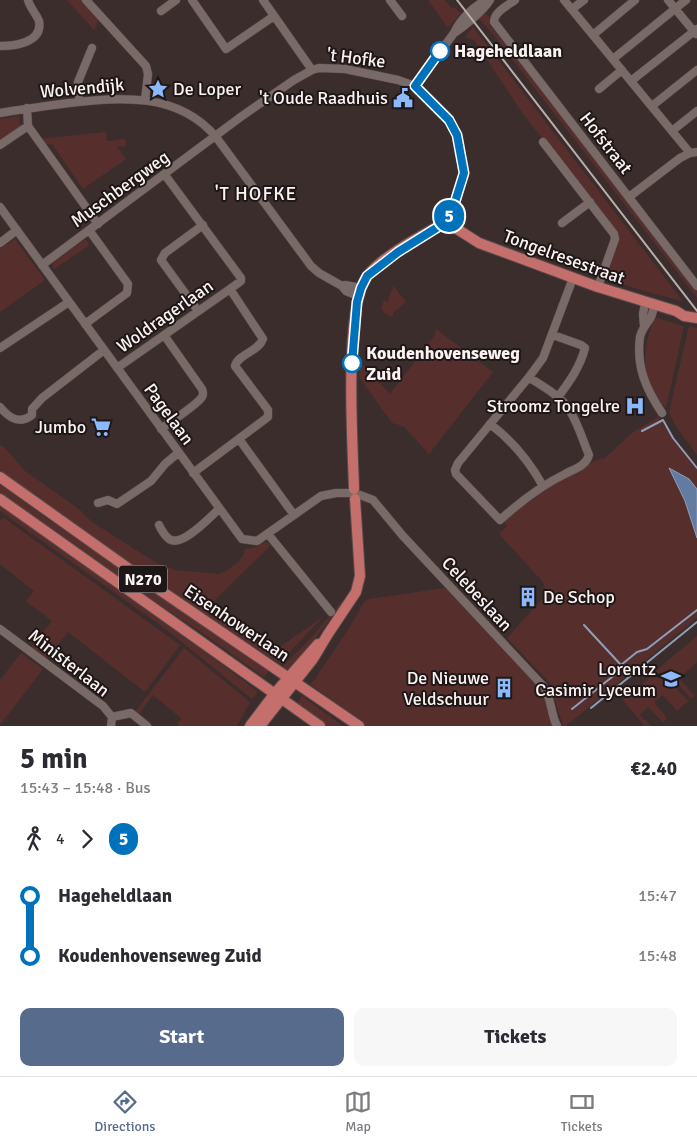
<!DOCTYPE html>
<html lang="en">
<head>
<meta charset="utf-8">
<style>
	:root { --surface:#fff; --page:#f7f7f7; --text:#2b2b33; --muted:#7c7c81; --line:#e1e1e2; --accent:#576b8d }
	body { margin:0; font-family:Signika,sans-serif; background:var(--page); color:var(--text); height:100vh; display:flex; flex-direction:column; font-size:19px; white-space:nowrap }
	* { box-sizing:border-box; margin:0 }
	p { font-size:16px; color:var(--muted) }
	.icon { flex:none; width:28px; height:28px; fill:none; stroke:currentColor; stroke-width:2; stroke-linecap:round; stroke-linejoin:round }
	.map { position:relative; height:726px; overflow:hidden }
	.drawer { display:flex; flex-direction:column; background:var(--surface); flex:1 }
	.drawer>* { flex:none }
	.badge { padding:0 10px; border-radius:16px; font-size:18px; line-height:32px }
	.map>.badge { position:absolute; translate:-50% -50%; box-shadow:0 0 0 2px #fff }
	.legs { display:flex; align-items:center; gap:8px; height:55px; padding:0 20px; font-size:16px }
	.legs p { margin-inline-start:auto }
	.head { display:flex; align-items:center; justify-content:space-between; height:85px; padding:0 20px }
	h1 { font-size:28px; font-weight:800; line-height:38px }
	.primary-button { display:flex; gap:10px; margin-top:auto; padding:10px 20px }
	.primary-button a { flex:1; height:58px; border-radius:10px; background:var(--accent); color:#fff; font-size:20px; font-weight:800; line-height:58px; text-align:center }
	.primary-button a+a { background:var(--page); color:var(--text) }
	ul { padding:0 20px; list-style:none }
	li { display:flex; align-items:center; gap:18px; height:60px; font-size:19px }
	li i { display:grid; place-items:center; width:8px; height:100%; margin:0 6px; background:currentColor }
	li i::after { content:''; width:12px; height:12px; margin:-6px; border:4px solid; border-radius:50%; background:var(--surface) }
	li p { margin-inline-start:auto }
	li:first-child i { background:linear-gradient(#0000 50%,currentColor 0) }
	li:last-child i { background:linear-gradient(currentColor 50%,#0000 0) }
	.tabs { display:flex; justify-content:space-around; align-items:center; height:70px; border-top:1px solid var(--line); background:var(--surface); font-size:14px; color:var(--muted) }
	.tabs a { display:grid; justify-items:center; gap:2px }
	.tabs .on { color:var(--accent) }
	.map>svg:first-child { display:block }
</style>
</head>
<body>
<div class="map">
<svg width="697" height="726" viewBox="0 0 697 726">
	<rect width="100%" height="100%" fill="#3b2d2c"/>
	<path fill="#562f2d" d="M67,0h15l17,20 -5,10z
		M428,0h17l6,8 2,-1 8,6 -13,15z
		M485,13l4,3 1,10 39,47 168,217v8l-205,-265 -13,-14z
		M473,27l209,273v1l-38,-10 -40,-13 15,-40 -1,-4 -95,-120 -49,-74 -9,-3z
		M19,116l1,11 -20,14v-22z
		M106,132l1,9 18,-2 1,7 -9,1 9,12 -43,30 -31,-45 -9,1 -5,-6z
		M15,239l30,41 -45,32v-63z
		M84,240h2l3,4 -1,2 -34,23 -2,-6z
		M393,285l13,17 -13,11v3l-2,1 -7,-4 -3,-5 3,-8 4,2 2,-9 3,-4z
		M654,317l30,9 -18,82c-27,-29 -24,-56 -12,-91z
		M689,326l8,2v127l-22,-30 -6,-13z
		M436,329l57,43 -64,82 -26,-28 -11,-3 -33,-46 1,-15 30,32 45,-59z
		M658,417l39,51v21l-8,-10 -20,-10 16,32 12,37v80l-131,108h-3l-13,-43 -43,-45 38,-42 1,-6 -4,-9 -43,-47 8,-8 -4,-6 21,-18 41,-25 34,-18 6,-1 27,-25z
		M0,445l5,3 20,23 55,39 12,12 63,40 20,8 44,4 7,-3 12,-9 5,-6 2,-7 8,-1 13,-6 5,3 -64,63 63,43 7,-2 47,-33 -45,47 -48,-30 -93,-65 -68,-46 -70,-52z
		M0,484l49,36 221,150 -6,7 -63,-45 -84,-55 -117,-83z
		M0,505l172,122 85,64v3l-5,5 -89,-72 -163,-116z
		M4,518l176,127 -35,47 -77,-60 -23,28 -15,-11 22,-28 -26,-20 8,-10 -34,-27v-44z
		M445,588l95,101 6,12 6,25h-186l-56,-42 7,-6 -1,-1 32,-47 16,-28 5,-3z
		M342,601l1,1 -50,65 -4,3 -8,-2 30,-30z
		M697,636v26l-18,16 16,18 -4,3 -23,-26h-15z
		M184,648l66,54 -13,24h-58l-1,-3 3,-5 -28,-23 -15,20 -3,-3z
		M21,653l22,16 -43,56v-45z
		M666,677l22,24 -11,10 -14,-16 -9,7 13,16 -4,4 -15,-15 -8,8 11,11h-9l1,-2 -20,-24 26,-22z
		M302,696l41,30h-16l-31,-21z"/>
	<path fill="#617ba1" stroke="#8f9fb9" d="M669,468l20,11 8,10v49l-12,-37z"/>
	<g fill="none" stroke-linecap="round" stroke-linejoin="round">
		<path stroke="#8f9fb9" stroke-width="2" d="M642,431l21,-11 10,18 24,30
			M584,625l37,40
			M591,708l106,-86
			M572,709l45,-36 4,-8 16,-13 10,-3 50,-39"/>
		<defs>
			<path id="minor" d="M86,0l60,66 2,8 -3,26
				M192,0l34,49 48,-33
				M263,0l49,70
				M390,0l12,16
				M515,0c-8,6 -21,12 -21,22l203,264
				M564,0l126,153 7,-1
				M668,0l28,34
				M572,9l12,-9
				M161,11l15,-11
				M454,33c10,-6 30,-23 36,-33
				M593,35l42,-35
				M0,46c14,0 43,-3 39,-25 -2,-6 -9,-13 -11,-21
				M613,59l73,-59
				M631,81l66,-52
				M415,86l39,-53c6,-13 19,-27 33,-33
				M599,89l23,-19
				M79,102l-1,-20 14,-34
				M652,106l45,-36
				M27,108l1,18 70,98
				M0,113c23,-4 46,-7 69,-10 52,-6 109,-11 147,34l95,129 8,7 23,13 4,5 12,5
				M672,131l25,-20
				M543,142l71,92 1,5 -17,48
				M0,145l28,-19
				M165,175l76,103v3l-11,8 33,50c-5,13 -25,15 -28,27l33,44v7l-75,56
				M629,197l51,-39 10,-5
				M0,207l242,332 15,2 64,-45 15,-3h14
				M562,223l28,-21
				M0,243l17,-13
				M42,265l200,-149 52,-36 18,-10 7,-2 26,1 53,11 17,6 34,34 8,15 7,38 -9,29 -9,20
				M342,286l3,-1 16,3
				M654,306c-1,3 -1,7 -3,11 -4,7 -9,11 -11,20 -4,30 6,52 22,76
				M198,311l-37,-51 4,-7 38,-28
				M85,324l42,-31 1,-9 -39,-54
				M644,326l-1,-12 2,-11
				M553,335l28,10 4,3c-5,19 -15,33 -27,49
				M0,348l69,-46
				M117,368l113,-79
				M529,377c12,9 28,16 37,28 11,14 16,34 23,50 -3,11 -15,14 -24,19 -25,12 -45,28 -65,46l-44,-46 -1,-4 3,-7z
				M529,377l14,-19 30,-80
				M0,407c9,11 19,18 32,8v-6l10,-11 62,-48
				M490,424c23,17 39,37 53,62
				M161,429c9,-7 36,-24 41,-32 2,-3 1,-5 0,-8l-38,-54
				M239,439l55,76
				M360,495l13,5 30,36 140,150c9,11 7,27 14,40
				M98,503l10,-3 9,4 34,-23 14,-17 13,-11
				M159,525c2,4 5,10 9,13 12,12 42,-21 51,-29
				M268,534l63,78
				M0,629l103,77 9,11 -1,9
				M112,717l19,-4 16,13"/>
			<path id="major" d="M0,477l132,94 227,155
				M354,489c-1,-42 -11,-184 14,-214 16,-20 55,-40 78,-53l33,21 119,44 78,24 8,5 13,2
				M0,499l320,227
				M250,726l25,-33 43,-49
				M260,726l53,-67 15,-25 28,-42 4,-16 -5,-77"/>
		</defs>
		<use href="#minor" stroke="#564b4a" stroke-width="9"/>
		<use href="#major" stroke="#564b4a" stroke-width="12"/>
		<use href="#minor" stroke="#796a68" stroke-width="8"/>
		<use href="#major" stroke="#c56f6c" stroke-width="10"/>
		<path stroke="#b9aead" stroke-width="2" d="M457,0l240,311"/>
	</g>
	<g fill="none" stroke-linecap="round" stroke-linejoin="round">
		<defs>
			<path id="line-1" d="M352,363l5,-61 4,-14 6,-12 31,-24 48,-30 9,-20 9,-29 -7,-38 -8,-15 -34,-34 25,-35"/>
		</defs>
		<use href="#line-1" stroke="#fff" stroke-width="11"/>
		<use href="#line-1" stroke="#0072bc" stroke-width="8"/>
	</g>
	<defs>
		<symbol id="sight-bare" viewBox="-9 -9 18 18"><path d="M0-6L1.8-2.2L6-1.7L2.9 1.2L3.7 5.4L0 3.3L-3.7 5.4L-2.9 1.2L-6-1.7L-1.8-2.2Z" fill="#8cb9fc" stroke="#1e1717" stroke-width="2.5" paint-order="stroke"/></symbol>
		<symbol id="civic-bare" viewBox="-9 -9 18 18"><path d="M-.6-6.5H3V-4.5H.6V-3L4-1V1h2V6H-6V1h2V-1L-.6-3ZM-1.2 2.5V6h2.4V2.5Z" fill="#8cb9fc" stroke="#1e1717" stroke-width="2.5" paint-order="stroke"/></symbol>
		<symbol id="hospital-bare" viewBox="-9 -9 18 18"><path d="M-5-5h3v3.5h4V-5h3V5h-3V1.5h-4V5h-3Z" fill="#8cb9fc" stroke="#1e1717" stroke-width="2.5" paint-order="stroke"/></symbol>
		<symbol id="supermarket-bare" viewBox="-9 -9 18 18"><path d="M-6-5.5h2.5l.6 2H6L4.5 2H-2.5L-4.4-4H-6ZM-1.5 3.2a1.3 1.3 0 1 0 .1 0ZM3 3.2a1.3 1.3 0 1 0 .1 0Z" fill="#8cb9fc" stroke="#1e1717" stroke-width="2.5" paint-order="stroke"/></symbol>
		<symbol id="building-bare" viewBox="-9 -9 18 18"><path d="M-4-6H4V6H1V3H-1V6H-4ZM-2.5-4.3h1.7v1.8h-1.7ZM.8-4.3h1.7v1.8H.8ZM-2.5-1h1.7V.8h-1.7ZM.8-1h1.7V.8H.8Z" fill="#8cb9fc" stroke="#1e1717" stroke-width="2.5" paint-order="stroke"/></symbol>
		<symbol id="school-bare" viewBox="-9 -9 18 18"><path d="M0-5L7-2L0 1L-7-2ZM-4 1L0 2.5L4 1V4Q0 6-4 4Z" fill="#8cb9fc" stroke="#1e1717" stroke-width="2.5" paint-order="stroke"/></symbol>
	</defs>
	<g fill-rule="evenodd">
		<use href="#sight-bare" x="144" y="75" width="28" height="28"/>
		<use href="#civic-bare" x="389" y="84" width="28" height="28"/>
		<use href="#hospital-bare" x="621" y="392" width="28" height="28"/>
		<use href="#supermarket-bare" x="87" y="413" width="28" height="28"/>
		<use href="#building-bare" x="514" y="583" width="28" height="28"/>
		<use href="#school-bare" x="657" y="665" width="28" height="28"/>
		<use href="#building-bare" x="490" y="674" width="28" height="28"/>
	</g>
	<g fill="#fff" stroke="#0072bc" stroke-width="2.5">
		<circle cx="440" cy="51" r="9"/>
		<circle cx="352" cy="363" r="9"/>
	</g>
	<g text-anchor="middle" stroke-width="4" stroke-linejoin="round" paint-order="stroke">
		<rect fill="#1e1717" stroke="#b9b0b0" stroke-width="1" x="119" y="565.5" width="48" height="27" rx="4"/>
		<g font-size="16" font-weight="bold" fill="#fbf2f1">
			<text x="143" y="585">N270</text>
		</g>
		<g font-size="18" font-weight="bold" fill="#fbf2f1" stroke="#1e1717" text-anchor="start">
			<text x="454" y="57">Hageheldlaan</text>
			<text x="366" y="359">Koudenhovenseweg<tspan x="366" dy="21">Zuid</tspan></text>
		</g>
		<g font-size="18" fill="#fbf2f1" stroke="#1e1717">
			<text transform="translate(356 58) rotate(7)" y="6">'t Hofke</text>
			<text transform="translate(82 88) rotate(-5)" y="6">Wolvendijk</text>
			<text transform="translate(606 143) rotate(52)" y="6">Hofstraat</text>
			<text transform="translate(120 189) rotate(-36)" y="6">Muschbergweg</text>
			<text transform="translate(564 257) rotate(20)" y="6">Tongelresestraat</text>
			<text transform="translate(165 316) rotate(-35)" y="6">Woldragerlaan</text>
			<text transform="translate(169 414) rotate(54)" y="6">Pagelaan</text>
			<text transform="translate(477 594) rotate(47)" y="6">Celebeslaan</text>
			<text transform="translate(237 623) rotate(34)" y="6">Eisenhowerlaan</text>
			<text transform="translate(69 663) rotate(38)" y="6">Ministerlaan</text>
		</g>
		<g font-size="18" fill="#fbf2f1" stroke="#1e1717" text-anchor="end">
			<text x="173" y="95" text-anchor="start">De Loper</text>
			<text x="388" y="104">'t Oude Raadhuis</text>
			<text x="620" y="412">Stroomz Tongelre</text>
			<text x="86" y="433">Jumbo</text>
			<text x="543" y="603" text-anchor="start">De Schop</text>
			<text x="656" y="675">Lorentz<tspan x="656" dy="21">Casimir Lyceum</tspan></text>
			<text x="489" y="684">De Nieuwe<tspan x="489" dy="21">Veldschuur</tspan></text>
		</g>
		<g font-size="19" letter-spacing="1" fill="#fbf2f1" stroke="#1e1717">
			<text x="256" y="200">'T HOFKE</text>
		</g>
	</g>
</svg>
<b class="badge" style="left:449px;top:216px;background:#0072bc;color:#fff">5</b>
</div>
<section class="drawer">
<div class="head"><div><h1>5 min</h1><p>15:43 – 15:48 · Bus</p></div><b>€2.40</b></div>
<div class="legs"><svg class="icon" aria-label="walk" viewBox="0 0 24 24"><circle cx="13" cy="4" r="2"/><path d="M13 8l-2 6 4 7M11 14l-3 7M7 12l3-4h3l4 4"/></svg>4<svg class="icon" aria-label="forward" viewBox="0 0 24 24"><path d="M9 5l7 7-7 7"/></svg><b class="badge" style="background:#0072bc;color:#fff">5</b></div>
<ul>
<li><i style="color:#0072bc"></i><b>Hageheldlaan</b><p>15:47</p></li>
<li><i style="color:#0072bc"></i><b>Koudenhovenseweg Zuid</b><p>15:48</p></li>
</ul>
<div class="primary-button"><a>Start</a><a>Tickets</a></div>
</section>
<nav class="tabs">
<a class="on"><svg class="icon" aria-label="directions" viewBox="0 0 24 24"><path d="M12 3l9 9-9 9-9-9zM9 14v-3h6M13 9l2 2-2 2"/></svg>Directions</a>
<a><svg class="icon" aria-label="map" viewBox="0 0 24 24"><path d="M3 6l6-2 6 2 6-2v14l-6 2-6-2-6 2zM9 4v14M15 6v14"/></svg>Map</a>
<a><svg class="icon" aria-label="tickets" viewBox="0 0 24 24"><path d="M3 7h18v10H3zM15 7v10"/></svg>Tickets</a>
</nav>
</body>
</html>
